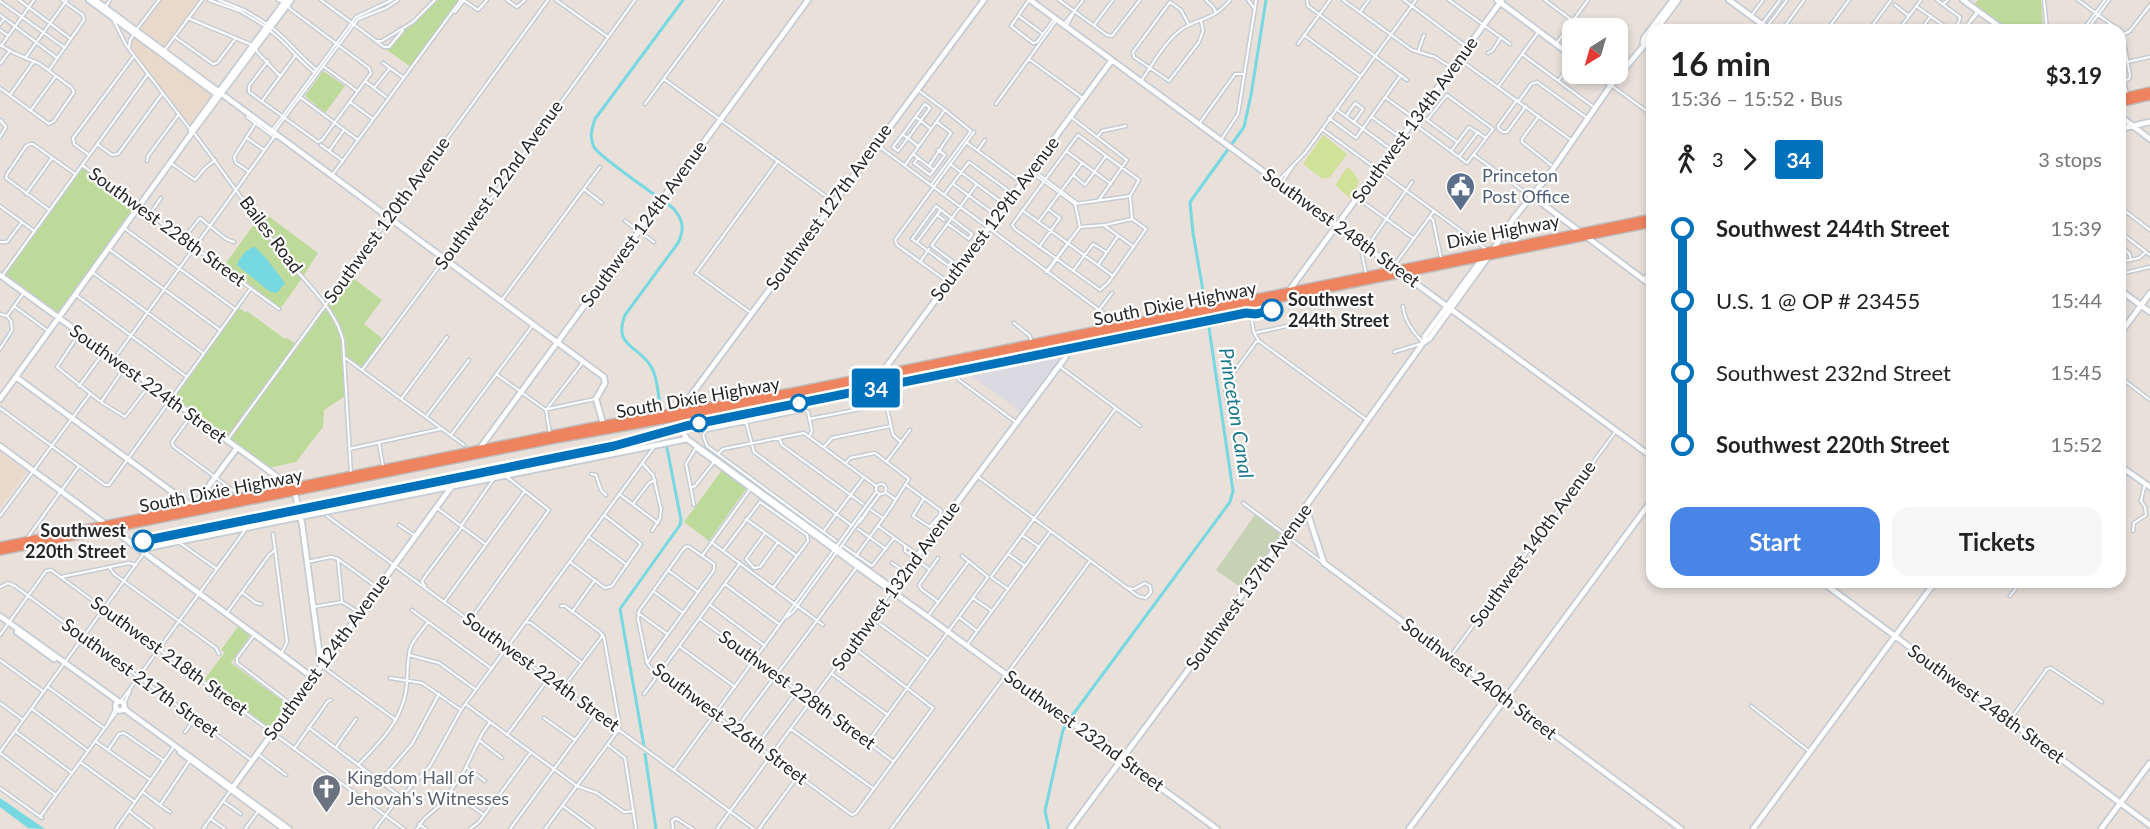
<!DOCTYPE html>
<html lang="en">
<head>
<meta charset="utf-8">
<style>
	:root { --surface:#fff; --page:#f6f6f6; --text:#222; --muted:#767676; --accent:#4984e7 }
	body { margin:0; font-family:Lato,sans-serif; background:var(--page); color:var(--text); height:100vh; display:flex; flex-direction:column; font-size:22px; white-space:nowrap }
	* { box-sizing:border-box; margin:0 }
	p { font-size:20px; color:var(--muted) }
	.icon { flex:none; width:33px; height:33px; fill:none; stroke:currentColor; stroke-width:2; stroke-linecap:round; stroke-linejoin:round }
	.map { position:relative; flex:1; overflow:hidden }
	.side { position:absolute; left:1646px; top:24px; width:480px; height:564px; display:flex; flex-direction:column; background:var(--surface); border-radius:18px; box-shadow:0 3px 9px #0003 }
	.side>* { flex:none }
	.badge { padding:0 12px; border-radius:4px; font-size:21px; line-height:39px }
	.needle { width:39px; rotate:217deg }
	.controls { position:absolute; left:1562px; top:18px; display:grid; gap:12px }
	.controls a { display:grid; place-items:center; width:66px; height:66px; border-radius:12px; background:var(--surface); box-shadow:0 3px 9px #0003; font-size:30px }
	.map>.badge { position:absolute; translate:-50% -50%; box-shadow:0 0 0 3px #fff }
	.legs { display:flex; align-items:center; gap:9px; height:66px; padding:0 24px; font-size:20px }
	.legs p { margin-inline-start:auto }
	.headline { display:flex; align-items:center; justify-content:space-between; height:102px; padding:0 24px }
	h1 { font-size:33px; font-weight:700; line-height:45px }
	.button { display:flex; gap:12px; margin-top:auto; padding:12px 24px }
	.button a { flex:1; height:69px; border-radius:18px; background:var(--accent); color:#fff; font-size:24px; font-weight:700; line-height:69px; text-align:center }
	.button a+a { background:var(--page); color:var(--text) }
	ul { padding:0 24px; list-style:none }
	li { display:flex; align-items:center; gap:21px; height:72px; font-size:22px }
	li i { display:grid; place-items:center; width:9px; height:100%; margin:0 8px; background:currentColor }
	li i::after { content:''; width:15px; height:15px; margin:-8px; border:4px solid; border-radius:50%; background:var(--surface) }
	li p { margin-inline-start:auto }
	li:first-child i { background:linear-gradient(#0000 50%,currentColor 0) }
	li:last-child i { background:linear-gradient(currentColor 50%,#0000 0) }
	.map>svg:first-child { display:block }
</style>
</head>
<body>
<div class="map">
<svg width="2150" height="829" viewBox="0 0 2150 829">
	<rect width="100%" height="100%" fill="#e9e0da"/>
	<path fill="#dbdae1" d="M1062,355l-5,10 -36,47 -51,-37z"/>
	<path fill="#e9d9cb" d="M161,0h39l-37,48 -24,-18z
		M134,38l4,1 74,55v3l-20,27 -5,-1 -55,-72 -2,-7z
		M0,452l27,20 -27,36z"/>
	<path fill="#bdda9b" d="M436,0h24l-49,67 -24,-17 18,-21 17,-13z
		M1978,0h63l2,30h-34l-34,-26z
		M323,71l22,15 -20,27 -20,-17z
		M81,168h4l49,36 2,5 -77,105h-2l-52,-39z
		M263,212l55,41 -17,27 -21,29 -57,-42z
		M349,275l33,25 -18,24 20,16 -23,27 -14,-10 -7,-28 -12,-24z
		M238,307l8,6 1,-2 38,28 2,-1 10,7 27,-35c22,10 20,65 21,86l-21,14 -1,17 -27,35 -28,6 -94,-68v-3z
		M722,470l24,19 -37,52 -25,-19z
		M239,625l12,9 -20,29 57,42 -17,24 -67,-49 21,-28 -4,-2z"/>
	<path fill="#c7d1b3" d="M1255,515l27,20 -39,54 -27,-19z"/>
	<path fill="#d0e198" d="M1323,135l24,19 -17,23 -8,2 -19,-15z
		M1347,167l7,6 5,8 -3,9 -5,9 -15,-13v-2z"/>
	<path fill="#76d9e1" d="M255,247l11,11 19,25 -8,10 -8,-2 -32,-26c2,-7 10,-17 18,-18z
		M0,798l45,31 -17,-1 -28,-21z"/>
	<g fill="none" stroke-linecap="round" stroke-linejoin="round">
		<path stroke="#76d9e1" stroke-width="3" d="M1206,308l-13,-75 -3,-31 54,-75 7,-32 15,-95
			M661,411c-3,-14 -3,-35 -11,-46 -13,-20 -37,-19 -25,-50l53,-72c7,-14 5,-24 -5,-35 -14,-11 -73,-50 -79,-61 -5,-10 -2,-19 1,-28l88,-119
			M663,423l2,15
			M644,746l-24,-137 60,-84 1,-5 -14,-72
			M645,754l11,75
			M1049,829l-4,-18 18,-81 3,-6 164,-222 3,-11 -26,-177"/>
		<defs>
			<path id="street" d="M19,0l52,39
				M209,0l31,11 25,15
				M219,0l27,11 21,13
				M278,0l6,2
				M321,0l63,47
				M463,0l15,10 9,-10
				M507,0l10,7 8,-7
				M556,0l52,37
				M1029,0l-18,26 22,17 4,-1 18,-24
				M1059,0l48,35 5,1 28,-36
				M1206,0l8,8 2,5
				M1248,0l6,8
				M1307,0l1,6 99,74
				M1343,0l69,50 23,7 17,11
				M1404,0l63,47
				M1449,0l61,44
				M1545,0l28,21
				M1937,0l23,17 -1,5 -6,8
				M2044,0l3,30
				M2078,0l41,30
				M0,1l65,47
				M1943,4l5,-4
				M1895,5l14,11
				M1916,6l34,24
				M105,7l5,-7
				M455,12l9,-12
				M1360,12l9,-12
				M0,15l57,43
				M1019,16l24,18
				M1751,16l12,-16
				M188,18l64,27
				M114,21l12,24 64,84
				M1970,21l6,-8
				M0,24l4,-5
				M1064,24l19,-24
				M1762,24l18,-24
				M1969,24l8,6
				M1067,25l6,-11
				M1094,25l19,-25
				M1189,25l-8,-15 -11,-8 -37,50 1,5 35,24 30,-39 4,-11 -2,-10
				M271,27c18,13 29,30 46,43
				M1766,28l21,-28
				M137,29l22,-29
				M0,30l7,5
				M269,30c18,13 29,30 46,43
				M1782,30l22,-30
				M1827,30l22,-30
				M1869,30l22,-30
				M1911,30l-8,-6 18,-24
				M1920,30l11,-14
				M1963,30l14,-16
				M2083,30l22,-30
				M2087,30l22,-30
				M2120,30l2,3 8,42 -1,4 -5,2 3,13
				M1304,35l56,41
				M2122,35l8,-4 20,-26
				M175,37l38,27 4,-1 19,-25
				M377,41h5l31,-19 22,-22
				M1298,44l32,-44
				M1556,44l32,-44
				M0,45l14,8 26,11 32,24 2,4 -20,29 -5,3 -49,-36
				M1,46l33,-46
				M129,47l1,-7 4,-6
				M384,47h5l14,-17
				M255,48l3,5 22,23
				M164,51l38,-51
				M1418,52l6,-17
				M1488,53l5,-3 8,-13
				M1522,54l73,54
				M25,58l42,-58
				M1029,59l55,40
				M1459,59l112,81
				M268,61l-19,25v6l69,50 4,-2 49,-67 -2,-5 -79,-59 -2,-4
				M2127,62l23,-5
				M383,63l21,15
				M0,64l9,-12
				M323,66l34,25
				M49,70l35,-50 -1,-5 -21,-15
				M664,79l170,123
				M1559,80l13,-18
				M365,81l21,16
				M1141,81c12,-17 24,-40 41,-52 19,-12 32,-9 48,-29
				M1611,85l41,30
				M1498,87l41,-56
				M374,88l16,-20
				M10,95l24,-34
				M300,97l58,43
				M1386,98l29,21
				M1517,100l-19,26 1,3 4,3h4l19,-26
				M262,101l34,-46
				M1519,101l12,-17 6,-2 50,36
				M350,102l23,17
				M645,104l77,-104
				M996,104l60,-83
				M1336,109l56,41
				M31,110l25,-34
				M1419,114l38,28
				M1347,115l8,-12 8,6 -9,13
				M1539,116l-17,23v3l29,23
				M247,117l27,20
				M916,117l15,12
				M1071,117l56,43 -28,40
				M1372,117l29,21
				M1329,118l27,20 45,-63
				M0,120l6,7 -6,10
				M1413,123l54,40 26,-34 -46,-34 -20,25
				M1199,124l36,-50h9
				M273,129l83,-112 36,-17
				M1322,129l164,120
				M274,132l84,-113 28,-11 12,-8
				M194,133c31,41 60,83 91,124 20,25 50,51 58,83l8,134
				M903,135l5,3 22,-30 -5,-4c-11,15 -21,29 -32,43l5,4 10,-13 10,8
				M1098,136l4,-5 24,-5
				M247,138l17,12
				M1221,140l17,-26 18,-113
				M966,142l56,41
				M97,144l15,11 6,-1 44,-60
				M321,145l22,16
				M877,145l241,179
				M978,150l7,-10
				M329,151l15,-21
				M1066,151l45,33
				M1451,151l18,-24 17,11
				M913,154l21,16 -4,5 -16,-12 4,-5
				M89,155l-15,-11 -1,-6 61,-82
				M1474,155l56,41
				M1459,157l19,-25
				M147,161l1,-5 31,-42
				M172,164l23,16 10,-12 10,-8
				M950,164l55,41
				M82,165l197,144
				M905,165l40,-55 -27,-20
				M929,166l22,-33 -14,-11
				M934,170l11,-15 -7,-5
				M1033,170l44,33
				M248,171l-12,-8 -2,-6 21,-33
				M1031,172l44,32 5,23
				M333,174l128,-174
				M1073,175l12,10 21,-29
				M1278,181l27,-28 111,-153
				M953,184l44,32
				M1281,184l12,-18
				M931,185l40,-54 -26,-21
				M584,189l18,14
				M26,194l26,-36
				M944,195l25,-33 44,32
				M1357,198l56,40
				M1075,204l55,-8 9,-16 -61,-45 -66,90 3,4 85,61 8,-7 38,-54 -14,-10 -2,-23
				M0,206l34,25
				M2120,207l30,23
				M48,209l-42,-31 1,-4 19,-28 4,-2h3l42,30
				M1022,210l91,66
				M150,214l11,-16
				M937,215l7,5
				M1430,217l3,3 8,38
				M2120,220l6,-8
				M625,221l29,21
				M1039,221l43,-58
				M1105,226l29,21
				M1080,227l25,-2 27,-6
				M124,228l111,81
				M2120,232l30,23
				M184,238l16,-20 26,21 8,3
				M0,242h7l15,-20
				M917,242l23,-31
				M932,245l45,-61
				M932,246l20,15 -3,5 -37,-27 24,-33 36,28 -3,5 -21,-15
				M2120,246l9,7 2,7
				M1039,247l21,-29 -12,-9
				M109,249l111,81
				M920,262l9,-13
				M2120,262l19,-4 7,-6
				M1098,265l20,-29
				M1393,267l41,-56
				M1048,271l32,-44
				M1073,271l20,-27 13,8
				M92,272l111,81
				M1046,272l34,-45
				M1366,274l-4,-20 50,-72
				M2120,274l30,-7
				M2,276l146,-202
				M1643,280l9,-12
				M948,282l-51,-37 -2,-5 79,-108
				M76,295l111,82
				M501,301l99,-134
				M1249,305l5,28 5,8 108,79
				M14,306l34,25
				M1403,306c1,13 10,26 19,35
				M1099,310l13,-17
				M751,313l-55,-40 82,-112
				M0,314l7,2
				M7,316l16,-22
				M1014,323l16,13 1,5
				M1255,333l73,-16
				M79,334l-22,33 44,35 24,15 24,-31
				M0,349l12,-19 -1,-9 -4,-5
				M1394,352l26,-8
				M344,357l120,88
				M114,359l160,-222h2
				M1059,366l81,60
				M362,370l81,-109 5,-3 187,-258
				M955,372l4,8 58,43
				M496,374l50,36
				M2120,377l30,23
				M79,386l25,-34
				M401,399l46,-62
				M101,402l24,-35
				M886,404l7,31 8,7
				M0,408l105,77h4l142,-197
				M548,409l47,-10
				M546,410l37,-48
				M546,410l4,24
				M1229,412l-4,-22 1,-7 30,-41 3,-1
				M191,416l-19,26 1,4 65,48
				M426,417l43,-57
				M809,419l93,-18
				M746,422l8,30 97,73
				M451,435l82,-110
				M809,437l3,-6 -4,-19 -3,-2 -98,20 -4,5 4,11 129,95
				M779,438l3,7 81,59
				M228,439l320,-439
				M379,443l4,23
				M824,447l8,-9 59,-12
				M349,449l91,-20
				M718,454l5,-5 81,-16 72,53
				M887,461l23,-31
				M642,463l11,12 8,34 -1,9 -8,13
				M846,463l4,-5 25,-5 34,26 -19,30 -34,47
				M591,474l5,1 5,15 5,5
				M977,476l161,120 8,2 5,-6 -1,-6 -5,-3 -11,6 -7,-1
				M876 489a5 5 0 1 1 10 0a5 5 0 1 1-10 0Z
				M906,485l34,25 1,1 -1,4 -10,12 -17,-11 11,-18
				M691,488l4,-2 19,-24
				M885,492l10,7
				M619,494l39,29
				M2120,494l4,-11 -1,-6 4,-6
				M1243,503l79,59
				M633,504l16,-21 6,-3
				M694,505l-8,-41 11,-18
				M437,508l48,36
				M871,510l12,8
				M864,515l16,-21
				M0,516l90,-122
				M327,516l427,313
				M746,519l51,37
				M860,522l7,-10
				M399,525l15,10
				M461,526l34,-49
				M878,526l36,26
				M858,529l28,20
				M2133,531l1,-8 12,-8 -1,-8 -4,-6 4,-17
				M823,532l41,-55
				M765,533l-19,26 8,9 6,-1 18,-25
				M273,534l14,108 -6,12
				M1022,535l17,12
				M588,536l39,29
				M28,537l51,-71
				M711,542l112,83
				M180,543l37,26
				M843,546l29,20 22,-28
				M905,546v5l24,18
				M840,548l22,-31
				M723,551l37,-49 47,33 1,6 -35,47
				M1008,554l17,12
				M702,556l49,-68
				M962,556l26,21
				M338,560l4,42
				M307,562l24,-5 7,2 40,29
				M570,562l35,26 7,-2 29,-42 -37,-29
				M892,563l13,9
				M109,567l5,7 102,74 3,6
				M669,571l29,21
				M61,577l68,-14 7,2
				M725,584l55,41
				M425,586l-3,-4 2,-4 38,-51
				M0,587l8,-4 7,3 236,174
				M1008,589l-17,-12 125,-169
				M653,591l30,22
				M243,593l13,10 5,1
				M2010,596l11,-14
				M973,598l19,13
				M937,601l-16,-12 -2,-4 19,-27
				M444,602l81,-111
				M710,605l55,41
				M313,607l29,-5 18,11
				M412,610l80,59
				M572,612l23,-32
				M638,613l29,21
				M226,614l43,-59 6,-5
				M928,616l41,-55
				M787,617l6,-5 43,-59
				M959,617l18,14
				M872,618l56,41
				M700,619l194,143
				M470,620l79,-110 -42,-33
				M526,622l5,1 50,39
				M255,634l-18,24v5l55,42
				M0,635l46,-64 5,-1 353,259
				M967,645l83,-113
				M679,646l56,41
				M409,655l30,8 36,26
				M1450,657l166,-226
				M0,660l44,32
				M647,663l67,-93v-6l-26,-18 -4,2 -45,63 -1,8 9,44 4,5 201,147 4,-2 77,-105 -81,-62
				M323,667l73,53
				M832,674l56,41
				M390,678l32,5 39,27
				M48,687l56,41
				M563,688l40,-53
				M644,694l96,-131
				M121,701l125,-172
				M0,703l23,17
				M124,704l6,-13
				M467,705l110,81 20,7 27,19 10,-1
				M1751,706l59,46
				M32,709l55,41
				M544,718l31,22
				M2010,720l37,-51 4,-1 51,34
				M108,723l8,-16
				M308,727l93,70
				M791,729l83,60
				M735,730l122,-163
				M15,731l57,42
				M185,732l10,-14
				M507,735l42,-57
				M479,740l23,18
				M95,741l54,38
				M867,743l121,-166
				M608,745l17,13 11,71
				M756,746l41,-55
				M336,747l20,-28
				M294,749l34,-48 3,-1
				M108,750l11,-16 5,-1 39,27
				M0,752l144,-199
				M0,753l56,42
				M259,755l27,20
				M80,762l55,40
				M359,764c20,-21 39,-39 46,-68 4,-16 1,-32 5,-47 3,-10 12,-18 18,-27
				M466,767l19,14
				M674,770l202,-278
				M381,780l31,-36 27,-50
				M0,788l42,30
				M450,791l34,24
				M143,792l17,13 30,-45
				M223,801l18,13
				M160,805l10,7
				M563,806l31,23
				M129,811l24,18
				M40,817l78,-107
				M211,819l14,10
				M419,824l7,5
				M116,829l57,-81
				M203,829l28,-39
				M245,829l14,-19
				M375,829l16,-21 39,-42 31,-56 193,-263
				M417,829l7,-10 16,-14 22,-30 20,-41 8,-12
				M470,829l9,-7 52,-70
				M510,829l85,-116
				M545,829l74,-100v-7l-15,-84 -4,-6 -35,-26h-4
				M673,829l-1,-8 4,-3 17,11
				M717,829l174,-237
				M759,829l36,-49 -2,-8
				M891,829l130,-174 69,-94"/>
			<path id="secondary" d="M89,0l130,96
				M95,0l509,377 1,6 -9,16 8,28
				M1030,0l622,457
				M1497,0l75,56
				M1729,0l41,30
				M1963,0l41,30
				M1656,30l22,-30
				M1643,43l1,-5 29,-38
				M1596,74l15,11
				M2120,116l30,23
				M2120,129l30,-7
				M191,134v-4l95,-130
				M1531,195l121,91
				M0,275l294,214 8,35 19,141
				M2120,290l30,22
				M1288,292l214,-292
				M2120,334l30,-41
				M1423,343l6,-4 57,-79 28,-42 34,-42 63,-91 41,-49
				M881,374l231,-314
				M16,377l177,130 44,-59
				M0,399l191,-265 100,-134
				M0,446l312,231
				M480,448l328,-448
				M697,448l172,127 52,37 296,217
				M2120,466l30,21
				M1306,508l18,55 357,266
				M144,553l4,-5 8,-2 531,-107
				M1822,582l328,243
				M892,590l-4,-5 -201,-146c-10,-14 -6,-28 2,-41l295,-398
				M892,590l173,-232 4,-8 1,-9
				M0,616l118,85
				M17,632l37,27
				M115.5 706a4.5 4.5 0 1 1 9 0a4.5 4.5 0 1 1-9 0Z
				M124,707l3,4 162,118
				M180,752l104,77
				M231,790l221,-304
				M1070,829l118,-159 235,-327 2,-7 59,-80
				M1409,829l243,-329
				M1753,829l182,-247
				M2101,829l49,-66"/>
			<path id="highway" d="M2120,98l30,-7
				M2120,103l30,-7
				M0,546l590,-119 202,-35 860,-174
				M0,551l551,-111 241,-43 860,-174"/>
		</defs>
		<use href="#street" stroke="#c6ccd4" stroke-width="5"/>
		<use href="#secondary" stroke="#c6ccd4" stroke-width="8"/>
		<use href="#highway" stroke="#bebebe" stroke-width="10"/>
		<use href="#street" stroke="#fff" stroke-width="2"/>
		<use href="#secondary" stroke="#fff" stroke-width="4.5"/>
		<use href="#highway" stroke="#ee8360" stroke-width="7"/>
	</g>
	<g fill="none" stroke-linecap="round" stroke-linejoin="round">
		<defs>
			<path id="line-1" d="M143,541l471,-95 72,-20 560,-113 10,1 16,-4"/>
		</defs>
		<use href="#line-1" stroke="#fff" stroke-width="14"/>
		<use href="#line-1" stroke="#0072bc" stroke-width="9"/>
	</g>
	<defs>
		<symbol id="civic-pin" viewBox="-11 -11 22 30"><path d="M0 17L-7.5 6A9.5 9.5 0 1 1 7.5 6Z" fill="#5c6f8a" stroke="#fff"/><path d="M-.6-6.5H3V-4.5H.6V-3L4-1V1h2V6H-6V1h2V-1L-.6-3ZM-1.2 2.5V6h2.4V2.5Z" fill="#fff"/></symbol>
		<symbol id="church-pin" viewBox="-11 -11 22 30"><path d="M0 17L-7.5 6A9.5 9.5 0 1 1 7.5 6Z" fill="#6b7280" stroke="#fff"/><path d="M-1.2-6h2.4v3.5h3.3v2.4h-3.3V6h-2.4V-.1h-3.3v-2.4h3.3Z" fill="#fff"/></symbol>
	</defs>
	<g fill-rule="evenodd">
		<use href="#civic-pin" x="1444" y="170" width="33" height="45"/>
		<use href="#church-pin" x="310" y="772" width="33" height="45"/>
	</g>
	<g fill="#fff" stroke="#0072bc" stroke-width="3">
		<circle cx="1272" cy="310" r="10"/>
		<circle cx="799" cy="403" r="8"/>
		<circle cx="699" cy="423" r="8"/>
		<circle cx="143" cy="541" r="10"/>
	</g>
	<g text-anchor="middle" stroke-width="4.5" stroke-linejoin="round" paint-order="stroke">
		<g font-size="18" fill="#272727" stroke="#fff">
			<text transform="translate(1415 120) rotate(-54)" y="6">Southwest 134th Avenue</text>
			<text transform="translate(499 185) rotate(-54)" y="6">Southwest 122nd Avenue</text>
			<text transform="translate(829 207) rotate(-54)" y="6">Southwest 127th Avenue</text>
			<text transform="translate(995 219) rotate(-53)" y="6">Southwest 129th Avenue</text>
			<text transform="translate(387 220) rotate(-54)" y="6">Southwest 120th Avenue</text>
			<text transform="translate(644 224) rotate(-54)" y="6">Southwest 124th Avenue</text>
			<text transform="translate(167 227) rotate(36)" y="6">Southwest 228th Street</text>
			<text transform="translate(1341 228) rotate(36)" y="6">Southwest 248th Street</text>
			<text transform="translate(1503 232) rotate(-11)" y="6">Dixie Highway</text>
			<text transform="translate(271 235) rotate(53)" y="6">Bailes Road</text>
			<text transform="translate(1175 304) rotate(-11)" y="6">South Dixie Highway</text>
			<text transform="translate(148 384) rotate(36)" y="6">Southwest 224th Street</text>
			<text transform="translate(698 398) rotate(-10)" y="6">South Dixie Highway</text>
			<text transform="translate(221 491) rotate(-11)" y="6">South Dixie Highway</text>
			<text transform="translate(1533 544) rotate(-54)" y="6">Southwest 140th Avenue</text>
			<text transform="translate(896 586) rotate(-54)" y="6">Southwest 132nd Avenue</text>
			<text transform="translate(1249 587) rotate(-54)" y="6">Southwest 137th Avenue</text>
			<text transform="translate(169 656) rotate(36)" y="6">Southwest 218th Street</text>
			<text transform="translate(327 657) rotate(-54)" y="6">Southwest 124th Avenue</text>
			<text transform="translate(541 672) rotate(36)" y="6">Southwest 224th Street</text>
			<text transform="translate(140 678) rotate(36)" y="6">Southwest 217th Street</text>
			<text transform="translate(1479 679) rotate(37)" y="6">Southwest 240th Street</text>
			<text transform="translate(797 690) rotate(36)" y="6">Southwest 228th Street</text>
			<text transform="translate(1986 704) rotate(36)" y="6">Southwest 248th Street</text>
			<text transform="translate(730 724) rotate(37)" y="6">Southwest 226th Street</text>
			<text transform="translate(1084 731) rotate(36)" y="6">Southwest 232nd Street</text>
		</g>
		<g font-size="18" fill="#4e5e75" stroke="#fff" text-anchor="start">
			<text x="1482" y="182">Princeton<tspan x="1482" dy="21">Post Office</tspan></text>
		</g>
		<g font-size="18" font-weight="bold" fill="#272727" stroke="#fff" text-anchor="start">
			<text x="1288" y="306">Southwest<tspan x="1288" dy="21">244th Street</tspan></text>
			<text x="126" y="537" text-anchor="end">Southwest<tspan x="126" dy="21">220th Street</tspan></text>
		</g>
		<g font-size="18" fill="#5b616d" stroke="#fff" text-anchor="start">
			<text x="347" y="784">Kingdom Hall of<tspan x="347" dy="21">Jehovah's Witnesses</tspan></text>
		</g>
		<g font-size="20" font-style="italic" fill="#1a7889" stroke="#fff">
			<text transform="translate(1236 413) rotate(81)" y="7">Princeton Canal</text>
		</g>
	</g>
</svg>
<div class="controls">
<a><svg class="needle" viewBox="-14 -14 28 28"><path d="M0-13l5 13h-10z" fill="#e53935"/><path d="M0 13l5-13h-10z" fill="#767676"/></svg></a>
</div>
<b class="badge" style="left:876px;top:388px;background:#0072bc;color:#fff">34</b>
<section class="side">
<div class="headline"><div><h1>16 min</h1><p>15:36 – 15:52 · Bus</p></div><b>$3.19</b></div>
<div class="legs"><svg class="icon" aria-label="walk" viewBox="0 0 24 24"><circle cx="13" cy="4" r="2"/><path d="M13 8l-2 6 4 7M11 14l-3 7M7 12l3-4h3l4 4"/></svg>3<svg class="icon" aria-label="forward" viewBox="0 0 24 24"><path d="M9 5l7 7-7 7"/></svg><b class="badge" style="background:#0072bc;color:#fff">34</b><p>3 stops</p></div>
<ul>
<li><i style="color:#0072bc"></i><b>Southwest 244th Street</b><p>15:39</p></li>
<li><i style="color:#0072bc"></i><span>U.S. 1 @ OP # 23455</span><p>15:44</p></li>
<li><i style="color:#0072bc"></i><span>Southwest 232nd Street</span><p>15:45</p></li>
<li><i style="color:#0072bc"></i><b>Southwest 220th Street</b><p>15:52</p></li>
</ul>
<div class="button"><a>Start</a><a>Tickets</a></div>
</section>
</div>
</body>
</html>
